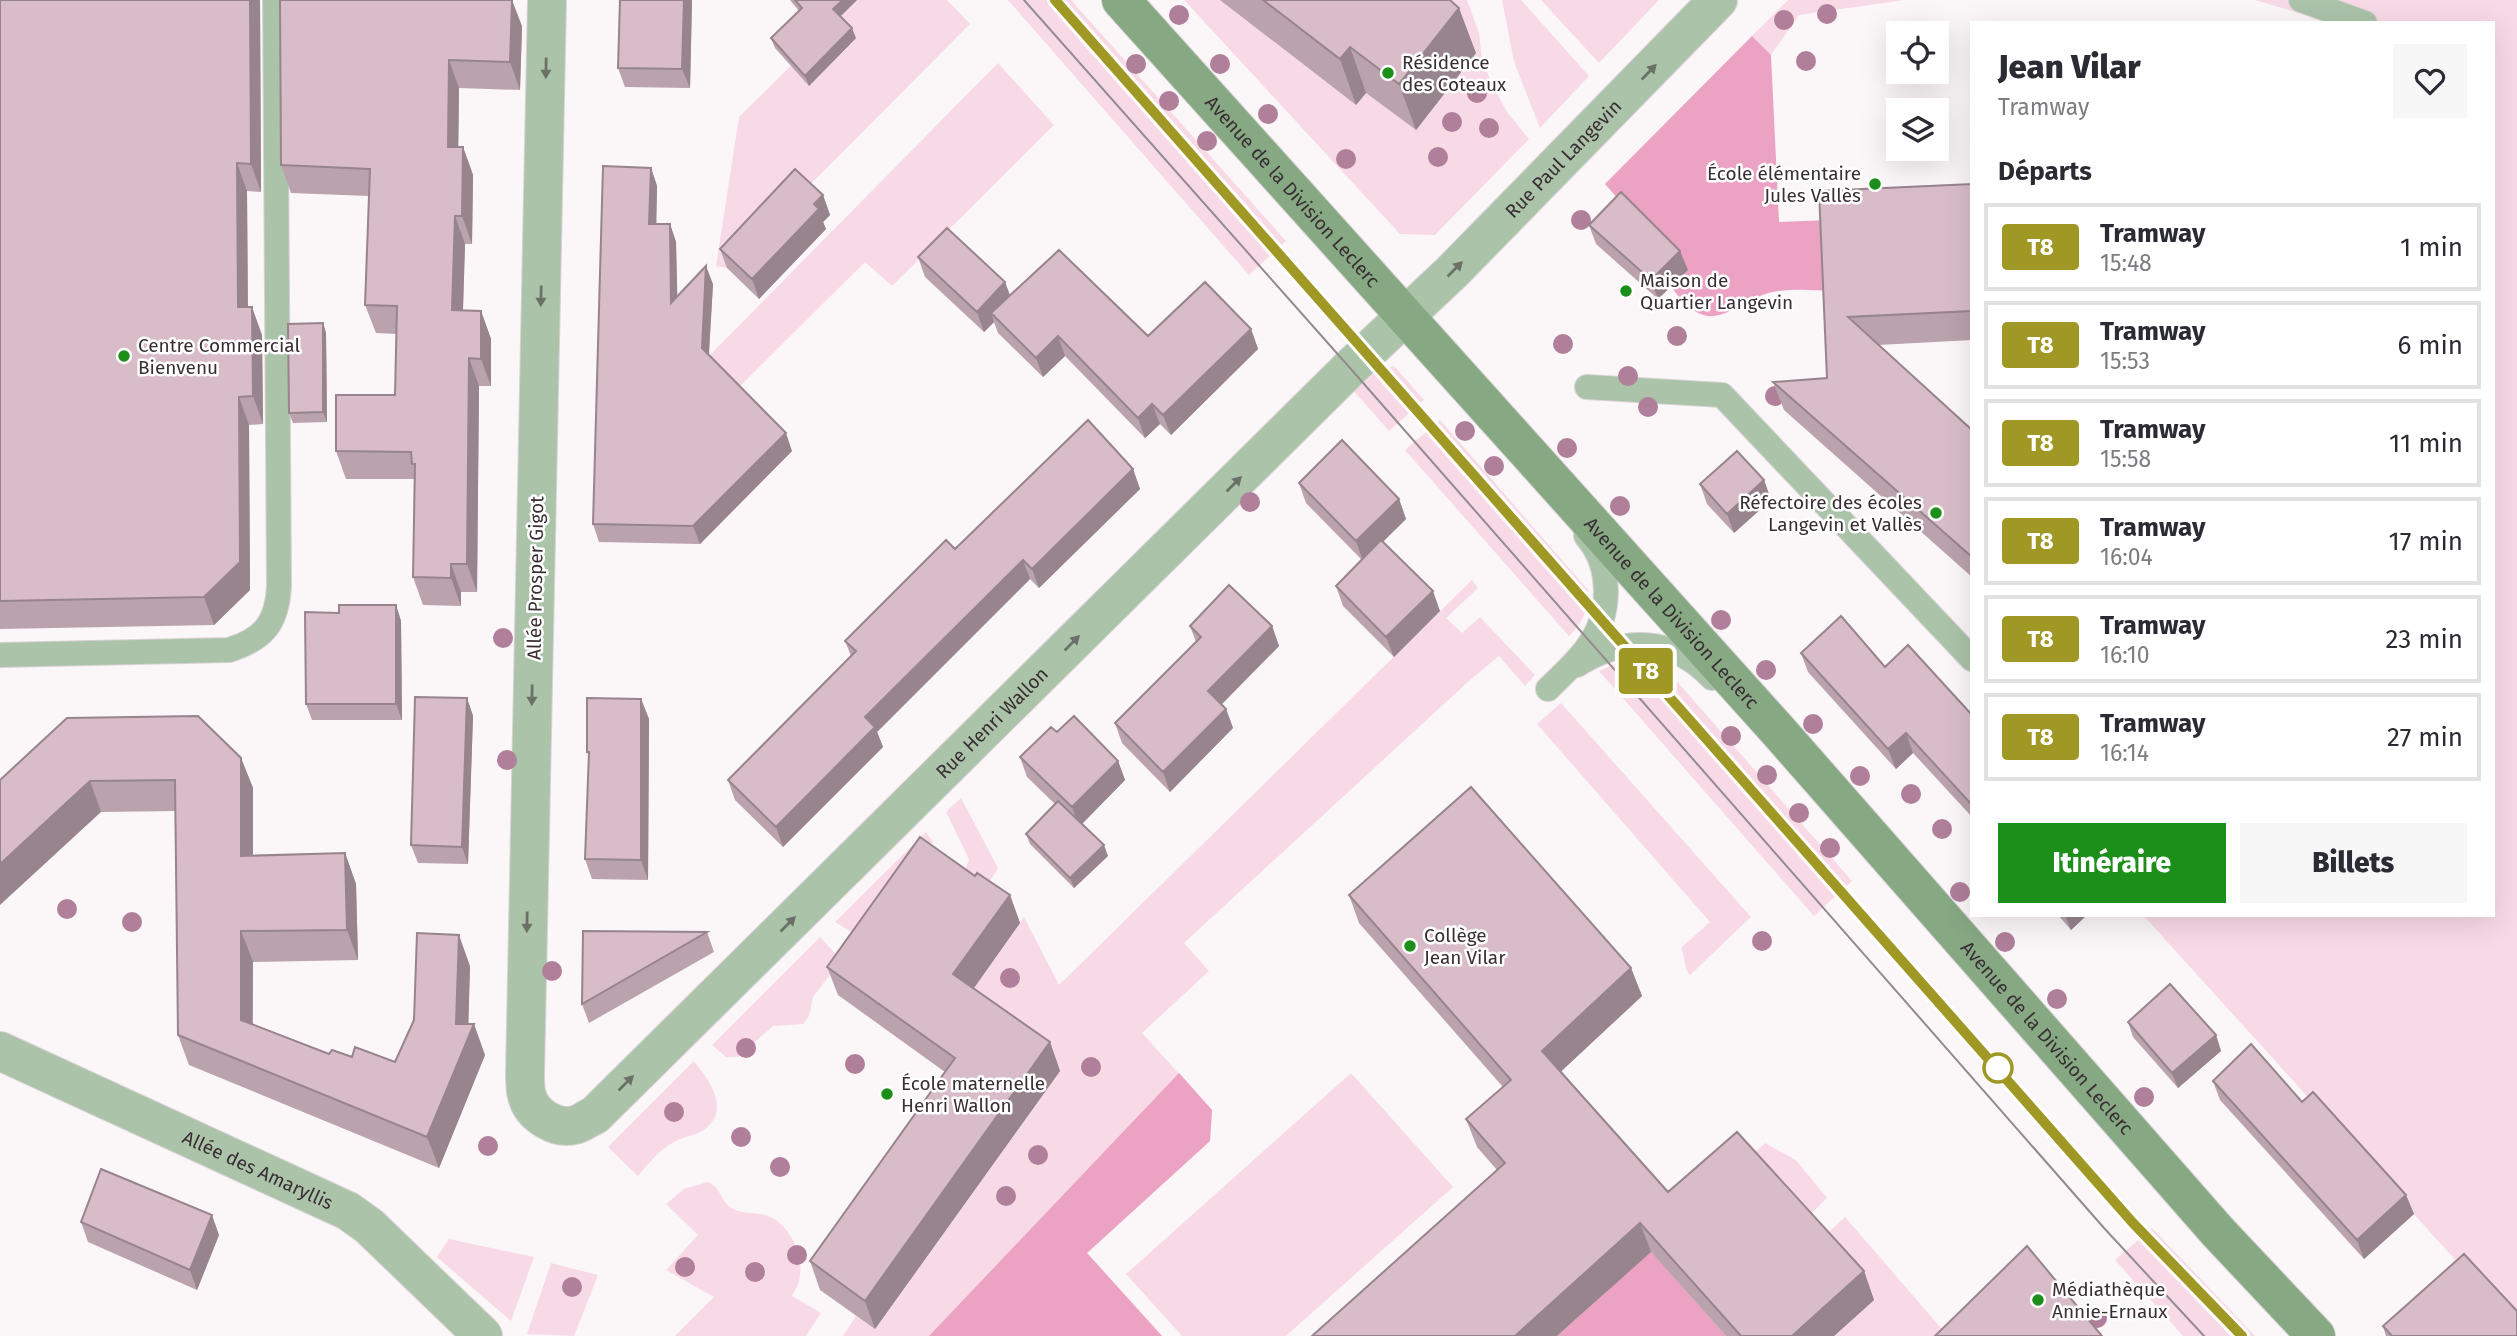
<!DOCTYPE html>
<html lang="fr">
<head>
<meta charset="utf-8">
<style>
	:root { --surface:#fff; --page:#f7f7f7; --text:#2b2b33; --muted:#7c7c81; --line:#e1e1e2; --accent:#1b8f1a }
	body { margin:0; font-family:"Fira Sans",sans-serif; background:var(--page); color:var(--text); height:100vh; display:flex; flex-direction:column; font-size:26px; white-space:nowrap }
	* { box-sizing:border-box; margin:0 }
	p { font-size:23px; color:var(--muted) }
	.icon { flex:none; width:38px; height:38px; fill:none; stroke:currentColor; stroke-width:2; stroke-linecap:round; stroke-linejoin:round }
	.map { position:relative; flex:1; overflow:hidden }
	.side { position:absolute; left:1970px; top:21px; width:525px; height:896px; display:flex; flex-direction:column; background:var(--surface); border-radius:0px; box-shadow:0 7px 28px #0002 }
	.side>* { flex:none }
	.badge { padding:0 14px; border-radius:5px; font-size:24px; line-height:46px }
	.fabs { position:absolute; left:1886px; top:21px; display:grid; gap:14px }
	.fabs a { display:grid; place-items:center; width:63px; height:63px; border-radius:0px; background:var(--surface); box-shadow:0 7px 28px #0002; font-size:35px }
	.map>.badge { position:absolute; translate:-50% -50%; box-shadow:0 0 0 4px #fff }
	h2 { padding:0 28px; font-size:26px; line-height:63px }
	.round { display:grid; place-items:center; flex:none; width:74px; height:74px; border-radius:0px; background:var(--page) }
	.head { display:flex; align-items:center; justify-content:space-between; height:119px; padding:0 28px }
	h1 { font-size:33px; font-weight:800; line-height:52px }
	.primary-button { display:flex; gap:14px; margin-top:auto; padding:14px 28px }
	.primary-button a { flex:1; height:80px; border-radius:0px; background:var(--accent); color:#fff; font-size:28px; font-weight:800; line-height:80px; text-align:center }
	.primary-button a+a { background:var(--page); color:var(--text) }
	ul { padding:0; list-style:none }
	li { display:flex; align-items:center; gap:21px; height:88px; margin:0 14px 10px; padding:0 14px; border:4px solid var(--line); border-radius:0px }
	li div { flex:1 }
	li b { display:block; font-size:26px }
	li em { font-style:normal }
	li .badge { min-width:77px; font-weight:700; text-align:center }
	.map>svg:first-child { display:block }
</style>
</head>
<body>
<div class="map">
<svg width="2517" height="1336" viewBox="0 0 2517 1336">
	<rect width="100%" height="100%" fill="#fbf6f8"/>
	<path fill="#f8dae6" d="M857,0h90l23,24 -243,244 -11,-2 23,-149z
		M1008,0h63l215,241 -37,34z
		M1184,0h61l-8,13 119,92 10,-12 50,37 -8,-130h59l12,33 3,27 10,24 15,28 22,27 -94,96 -35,-1z
		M1502,0h19l68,76 -49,52 -26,-66z
		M1541,0h118l-60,63z
		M1788,0h117l-106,15 -28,40 -19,-19z
		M2255,0h262v1328l-374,-413h351v-892h-172v-3z
		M998,63l56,62 -162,161 -27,-24 -160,159 4,-65z
		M1394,366l30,34 -35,31 -37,-42 21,-16z
		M1440,420l148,170c1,20 -5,32 -19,46l-164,-186z
		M1472,580l6,8 -32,30 16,15 18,-16 55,58 -10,11 -26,-30 -29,24 -286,263 25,28 -67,62 70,77 -2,31 -123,112 75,83h-319l13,-20 20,12 184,-257 -96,-69 60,-85 35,68z
		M1628,658l24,3 14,8 186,212 -38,35 -215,-245z
		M1561,703l190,214 -61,58c-7,-7 -4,-18 -9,-27l29,-26 -173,-198z
		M961,798l37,70 -10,16 -23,-13 4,-12 -23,-47z
		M926,832l7,10 -33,32 -47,59 -18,-11z
		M820,937l21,23 -28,37 -4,19 -6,8 -30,2 -35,31h-12l-14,-12z
		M694,1061c15,19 37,48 11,68 -9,7 -21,7 -31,13 -15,8 -25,21 -36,34l-30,-29z
		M1351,1073l102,114 -167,149h-104l-56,-62z
		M1765,1143l31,17 31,38 -24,24 -56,-62z
		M708,1182c13,5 13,21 25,27 11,6 25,2 37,8 21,9 35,41 29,64 -1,5 -5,11 -7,15l29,17 -15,23h-131l39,-39 -48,-27 32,-35 -32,-31 18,-15z
		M1845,1217l103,119h-114l40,-37 -54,-59z
		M2152,1228l103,108h-72l-68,-76z
		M449,1239l85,18 -23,64 -74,-64z
		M551,1263l47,12 -24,61 -47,-2z"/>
	<path fill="#eca2c3" d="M1752,36l19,19 8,167 50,-2 3,71c-20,-1 -44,-3 -64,2 -19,6 -34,20 -54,23 -36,5 -69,-77 -85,-103 -7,-10 -16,-20 -24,-29z
		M1179,1073l33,37 -2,31 -123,112 75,83h-233z
		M1648,1248l78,88h-169l48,-43z"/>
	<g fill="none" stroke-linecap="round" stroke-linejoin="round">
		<defs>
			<path id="lane" d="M2301,0l64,23
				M1587,387l135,8 250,264
				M0,655l229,-5c35,-11 48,-27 50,-64l-4,-586
				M1577,665c45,-29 97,-28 135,13
				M1548,689c14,-14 30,-28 41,-44 23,-33 23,-79 -3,-109"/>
			<g id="street">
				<path id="s1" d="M547,0l-22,1074c0,7 0,15 2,22 5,19 29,34 48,29 7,-2 13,-7 20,-10l755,-747 102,-96 266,-272"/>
				<path id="s2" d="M0,1051l348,160 21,15 114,110"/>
			</g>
			<g id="secondary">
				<path id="s3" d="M1121,0l660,734 437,498 98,104"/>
			</g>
		</defs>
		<use href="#lane" stroke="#d8d2d5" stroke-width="26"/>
		<use href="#street" stroke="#d8d2d5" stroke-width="40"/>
		<use href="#secondary" stroke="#d8d2d5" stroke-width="40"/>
		<use href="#lane" stroke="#abc3a9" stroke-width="24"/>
		<use href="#street" stroke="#abc3a9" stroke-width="38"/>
		<use href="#secondary" stroke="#86a883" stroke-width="38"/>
		<path stroke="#938b8e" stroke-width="2" d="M1024,0l326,368 754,860 100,108
			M1055,0l1078,1223 109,113"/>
	</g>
	<g fill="#b07f9a">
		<circle cx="1827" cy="14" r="10"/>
		<circle cx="1179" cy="15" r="10"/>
		<circle cx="1784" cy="20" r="10"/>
		<circle cx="1806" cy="61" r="10"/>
		<circle cx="1136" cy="64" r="10"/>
		<circle cx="1220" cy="64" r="10"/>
		<circle cx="1477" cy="93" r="10"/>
		<circle cx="1169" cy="101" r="10"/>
		<circle cx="1268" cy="114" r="10"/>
		<circle cx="1452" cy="122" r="10"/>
		<circle cx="1489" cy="128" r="10"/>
		<circle cx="1207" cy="141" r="10"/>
		<circle cx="1438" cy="157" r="10"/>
		<circle cx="1346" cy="159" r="10"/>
		<circle cx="1581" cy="220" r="10"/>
		<circle cx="1677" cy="336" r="10"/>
		<circle cx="1563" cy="344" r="10"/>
		<circle cx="1628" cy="376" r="10"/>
		<circle cx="1775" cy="396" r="10"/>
		<circle cx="1648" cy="407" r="10"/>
		<circle cx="1465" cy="431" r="10"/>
		<circle cx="1567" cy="448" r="10"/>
		<circle cx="1494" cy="466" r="10"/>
		<circle cx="1250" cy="502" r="10"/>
		<circle cx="1620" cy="506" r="10"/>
		<circle cx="1721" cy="620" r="10"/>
		<circle cx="503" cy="638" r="10"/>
		<circle cx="1766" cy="670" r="10"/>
		<circle cx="1813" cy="724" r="10"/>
		<circle cx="1731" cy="736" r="10"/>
		<circle cx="507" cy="760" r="10"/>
		<circle cx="1767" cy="775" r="10"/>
		<circle cx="1860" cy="776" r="10"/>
		<circle cx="1911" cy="794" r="10"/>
		<circle cx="1799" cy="813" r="10"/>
		<circle cx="1942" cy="829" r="10"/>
		<circle cx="1830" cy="848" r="10"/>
		<circle cx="1960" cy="892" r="10"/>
		<circle cx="67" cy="909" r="10"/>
		<circle cx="132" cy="922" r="10"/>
		<circle cx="1762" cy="941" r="10"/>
		<circle cx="2005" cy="942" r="10"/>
		<circle cx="552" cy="971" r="10"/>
		<circle cx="1010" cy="978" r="10"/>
		<circle cx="2057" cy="999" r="10"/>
		<circle cx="746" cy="1048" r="10"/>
		<circle cx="855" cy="1064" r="10"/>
		<circle cx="1091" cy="1067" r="10"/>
		<circle cx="2144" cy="1097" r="10"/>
		<circle cx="674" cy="1112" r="10"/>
		<circle cx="741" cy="1137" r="10"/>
		<circle cx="488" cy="1146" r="10"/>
		<circle cx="1038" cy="1155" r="10"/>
		<circle cx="780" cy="1167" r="10"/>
		<circle cx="1006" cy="1196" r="10"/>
		<circle cx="797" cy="1255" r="10"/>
		<circle cx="685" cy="1267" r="10"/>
		<circle cx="755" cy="1272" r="10"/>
		<circle cx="572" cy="1287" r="10"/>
		<circle cx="2097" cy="1318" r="10"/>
	</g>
	<path fill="#baa3ac" d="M0,0h260l1,192 -14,-1 1,116 14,28 1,89 -14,1 1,165 -36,35 -214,4z
		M280,0l242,26 -2,64 -61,-2 -1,59h5l10,28 -1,69h-7l-2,67h18l10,28v47h-12l-2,206h-16v14l-38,-1 -10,-28 1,-98h-68l-10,-28 59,-56 2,-61 -21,-1 -11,-28 4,-109 -78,-3 -10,-28z
		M692,0l-2,88 -65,-1 -7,-19z
		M790,0h67l-17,16 16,22 -47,48 -34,-38 -4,-10 28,-27z
		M1220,0h230l26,53 -60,77 -50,-37 -10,12z
		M651,168l6,18 -1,38h14l6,18 1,54 36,-12 -4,71 83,96 -92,93 -101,-2 -6,-18z
		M1972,184v156l-94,5 94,85v147l-188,-167 -11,-28 54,-4 -8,-187z
		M823,195l7,20 -7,7 3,7 -67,70 -32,-31 -7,-19z
		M1589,225l99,45 -30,29 -62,-55z
		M918,257l87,25 5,13 138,41 103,-7 7,20 -87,86 -11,-11 -15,14 -80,-82 -22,21 -45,-44 -4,-11 -10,10 -59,-55z
		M323,323l3,10 1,89 -34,1 -4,-10z
		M1133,469l7,20 -101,99 -9,-9 -153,153 6,15 -100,100 -48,-47 -7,-20 123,-124 -6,-15 110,-92z
		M1764,480l7,20 -37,33 -27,-29 -7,-20z
		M1299,483l100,16 7,20 -23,23 57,69 -46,46 -51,-51 -7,-20 26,-26 -56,-57z
		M396,605l5,16 1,99h-90l-6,-16 33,-91z
		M1190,626h82l7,20 -57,58 4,5 7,19 -63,64 -48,-49 -7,-20 81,-81z
		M1801,653l84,14 87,48v102l-59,-64 -17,16 -88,-97z
		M467,698l6,18 -5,148 -50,-1 -7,-18z
		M641,699l8,20 -1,161 -56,-1 -7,-20 4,-102 -2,-5z
		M1057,732l61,29 7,19 -43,44 26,32 -34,32 -44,-44 -4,-10 29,-30 -28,-27 -7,-20z
		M241,758l12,30v68l92,-3 11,31 2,76 -105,2v62l76,30 66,8 75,-96 -2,58 17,31 -46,113 -250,-103 -11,-30 -2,-224 -75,1 -101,-32z
		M975,876l35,19 10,28 -46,65 76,54 10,29 -185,258 -55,-39 -10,-29 135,-189 -107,-77 -11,-28z
		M1349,895l282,73 11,28 -81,75 107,121 196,79 10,29 -40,36h-108l-75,-84 -154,-82 -20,-23 -11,-28 37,-32 -144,-164z
		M2058,915h29l-16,15z
		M707,932l7,20 -125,71 -7,-19z
		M2128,1022l88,13 5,16 -43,37 -45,-51z
		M2213,1081l89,21 104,93 8,19 -50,45 -144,-159z
		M81,1222l138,13 -22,55 -109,-48z
		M2383,1326l134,10h-131z"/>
	<path fill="#97848c" d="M250,0h10l1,192 -10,-28z
		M512,0l10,26 -2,64 -10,-28z
		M684,0h8l-2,88 -8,-19z
		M843,0h14l-20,20 -4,-11z
		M1459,8l17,45 -60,77 -17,-46z
		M852,28l4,10 -47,48 -4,-10z
		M1350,47l16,46 -10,12 -16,-46z
		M449,60l10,28 -1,87 -10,-28z
		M463,147l10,28 -1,69 -10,-28z
		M237,163l10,28 1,144 -10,-28z
		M651,168l6,18 -1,56 -7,-18z
		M823,195l7,20 -7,7 3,7 -67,70 -7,-20z
		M455,216l10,28 -3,94 -10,-28z
		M670,224l6,18 2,79 -7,-18z
		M1680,251l8,19 -30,29 -7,-19z
		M706,266l7,18 -5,82 -6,-18z
		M1005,282l7,20 -21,11 3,9 -10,10 -7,-20z
		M252,307l10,28 1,89 -10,-28z
		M481,311l10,28v47l-10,-27z
		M323,323l3,10 1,89 -4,-10z
		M1251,329l7,20 -87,86 -8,-20z
		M1058,336l7,20 -22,21 -7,-19z
		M469,358l10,28 -2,206 -10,-28z
		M239,397l10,28 1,165 -36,35 -10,-28z
		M1152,404l8,20 -15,14 -7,-20z
		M786,433l6,18 -92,93 -7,-18z
		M1133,469l7,20 -101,99 -7,-19z
		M1764,480l7,20 -37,33 -7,-19z
		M1399,499l7,20 -43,42 -7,-20z
		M1023,560l7,19 -153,153 6,15 -100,100 -7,-20 89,-110z
		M451,564l10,28v14l-10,-28z
		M1433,591l7,20 -46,46 -8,-20z
		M396,605l5,16 1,99 -6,-16z
		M1272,626l7,20 -64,65 -7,-20z
		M467,698l6,18 -5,148 -6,-17z
		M641,699l8,20 -1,161 -7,-20z
		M1226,709l7,19 -63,64 -7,-20z
		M1906,733l7,20 -17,16 -8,-20z
		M241,758l12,30v99l-12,-31z
		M1118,761l7,19 -46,47 -7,-20z
		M90,781l11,31 -101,93v-41z
		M1104,845l4,11 -34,32 -4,-10z
		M345,853l11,31 2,76 -11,-30z
		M1010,895l10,28 -56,79 -11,-28z
		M2065,915h22l-16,15z
		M241,931l12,31 -1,88 -11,-30z
		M459,935l11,31 -2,73 6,-15 11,31 -46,113 -12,-31 29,-113z
		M1631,968l11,28 -89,83 -11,-28z
		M2216,1035l5,16 -43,37 -6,-15z
		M1050,1042l10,29 -185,258 -10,-28z
		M2406,1195l8,19 -50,45 -7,-19z
		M212,1215l7,20 -22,55 -7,-20z
		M1640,1223l11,29 -94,84h-42z
		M1864,1271l10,29 -40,36h-42z"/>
	<path fill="#d8bdc8" stroke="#97848c" stroke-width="2" d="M0,0h250l1,164 -14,-1 1,144h14l1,89 -14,1 1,165 -36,35 -204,4z
		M280,0h232l-2,62 -61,-2 -1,87h15l-1,69h-7l-3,94 29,1v48l-12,-1 -2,206h-16v14l-38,-1 2,-113h-3l-1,-12 -75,-1v-56h59l2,-89 -32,-1 5,-136 -89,-4z
		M620,0h64l-2,69 -64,-1z
		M795,0h48l-10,9 19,19 -47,48 -34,-38 31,-30z
		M1263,0h187l9,8 -60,76 -49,-37 -10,12z
		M603,166l48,2 -2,56h21l1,79 35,-37 -4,82 84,85 -93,93 -100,-2z
		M795,169l28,26 -9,9 5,5 -67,70 -32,-30z
		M1972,184v127l-124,6 124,113v127l-199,-175 54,-4 -8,-187z
		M1621,192l59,59 -29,29 -62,-55z
		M947,228l58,54 -28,30 -59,-55z
		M1059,250l89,86 57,-54 46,47 -88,86 -11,-11 -14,14 -80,-82 -22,22 -45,-45z
		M323,323v89l-34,1 -1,-89z
		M1088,420l45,49 -101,100 -9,-9 -158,157 10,10 -99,100 -48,-47 128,-129 -11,-10 101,-101 9,9z
		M1342,440l57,59 -43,42 -57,-58z
		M1737,451l27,29 -37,34 -27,-30z
		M1381,540l52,51 -47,46 -50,-51z
		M1229,585l43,41 -64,65 18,18 -63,63 -48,-49 86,-86 -11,-11z
		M339,605h57v99h-90l-1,-92 34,1z
		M1841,616l44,51 23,-22 64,70v90l-66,-72 -18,16 -87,-96z
		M415,697l52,1 -5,149 -51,-2z
		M587,698l54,1v161l-56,-1 4,-107h-2z
		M198,716l43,42v98l104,-3 2,77 -106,1v89l88,34 3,-4 20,7 3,-10 40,15 19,-42 3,-87 42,2 -3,89h18l-47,113 -249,-102 -3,-255 -85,1 -90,83v-84l67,-62z
		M1074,716l44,45 -46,46 -52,-50 31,-30 6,5z
		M1471,787l160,181 -89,83 126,141 69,-60 127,139 -72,65h-51l-101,-113 -125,113h-203l193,-173 -39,-44 45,-39 -162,-185z
		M1058,801l46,44 -34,33 -44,-44z
		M920,837l55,39 2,-3 33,22 -57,79 97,68 -185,259 -55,-40 145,-203 -128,-91z
		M583,931l124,1 -125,72z
		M2170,984l46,51 -44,38 -44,-51z
		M2251,1044l51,58 11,-10 93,103 -49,45 -144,-159z
		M101,1169l111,46 -22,55 -109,-48z
		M2027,1246l75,90h-167z
		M2464,1254l53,57v25h-125l-9,-10z"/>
	<defs><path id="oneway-solid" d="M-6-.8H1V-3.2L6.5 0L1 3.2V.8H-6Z" transform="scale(1.75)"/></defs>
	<g fill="#6c7168">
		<use href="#oneway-solid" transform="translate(546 68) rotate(91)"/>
		<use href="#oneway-solid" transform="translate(1649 72) rotate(-46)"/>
		<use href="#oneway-solid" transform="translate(1455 269) rotate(-45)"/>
		<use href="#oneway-solid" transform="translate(541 296) rotate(91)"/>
		<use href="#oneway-solid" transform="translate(1234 484) rotate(-45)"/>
		<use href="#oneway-solid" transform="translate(1072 643) rotate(-45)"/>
		<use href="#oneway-solid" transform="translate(532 695) rotate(91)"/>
		<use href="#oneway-solid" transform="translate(527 922) rotate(91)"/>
		<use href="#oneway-solid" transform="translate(788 924) rotate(-45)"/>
		<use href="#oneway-solid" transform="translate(626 1083) rotate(-45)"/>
	</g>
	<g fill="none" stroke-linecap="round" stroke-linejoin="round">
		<defs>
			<path id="line" d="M1055,0l1078,1223 109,113"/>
		</defs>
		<use href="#line" stroke="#fff" stroke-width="16"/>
		<use href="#line" stroke="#9f9825" stroke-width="10"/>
	</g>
	<g fill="#1b8f1a" stroke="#fff" stroke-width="2.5">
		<circle cx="1388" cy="73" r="7"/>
		<circle cx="1875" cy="184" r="7"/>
		<circle cx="1626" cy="291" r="7"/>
		<circle cx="124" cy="356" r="7"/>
		<circle cx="1936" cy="513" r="7"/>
		<circle cx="1410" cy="946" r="7"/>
		<circle cx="887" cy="1094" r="7"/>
		<circle cx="2038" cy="1300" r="7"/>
	</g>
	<circle fill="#fff" stroke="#9f9825" stroke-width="3.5" cx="1998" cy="1068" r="14"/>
	<g text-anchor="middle" stroke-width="5" stroke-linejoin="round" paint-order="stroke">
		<g font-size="19" fill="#392e33" stroke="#fff" text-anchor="start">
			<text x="1402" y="69">Résidence<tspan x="1402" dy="22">des Coteaux</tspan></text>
			<text x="1861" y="180" text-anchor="end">École élémentaire<tspan x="1861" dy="22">Jules Vallès</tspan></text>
			<text x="1640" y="287">Maison de<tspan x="1640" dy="22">Quartier Langevin</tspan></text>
			<text x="138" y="352">Centre Commercial<tspan x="138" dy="22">Bienvenu</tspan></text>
			<text x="1922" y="509" text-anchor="end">Réfectoire des écoles<tspan x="1922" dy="22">Langevin et Vallès</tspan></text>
			<text x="1424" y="942">Collège<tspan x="1424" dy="22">Jean Vilar</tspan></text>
			<text x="901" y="1090">École maternelle<tspan x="901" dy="22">Henri Wallon</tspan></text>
			<text x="2052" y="1296">Médiathèque<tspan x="2052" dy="22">Annie-Ernaux</tspan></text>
		</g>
		<g font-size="19" fill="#392e33" stroke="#fff">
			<text dy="7" stroke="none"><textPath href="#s1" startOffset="2541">Rue Paul Langevin</textPath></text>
			<text dy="7" stroke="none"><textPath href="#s3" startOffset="257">Avenue de la Division Leclerc</textPath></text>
			<text transform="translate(535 578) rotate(-89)" y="7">Allée Prosper Gigot</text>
			<text dy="7" stroke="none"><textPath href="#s3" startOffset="824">Avenue de la Division Leclerc</textPath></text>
			<text dy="7" stroke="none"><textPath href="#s1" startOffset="1738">Rue Henri Wallon</textPath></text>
			<text dy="7" stroke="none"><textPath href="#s3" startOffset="1391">Avenue de la Division Leclerc</textPath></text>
			<text dy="7" stroke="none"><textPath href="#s2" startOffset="284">Allée des Amaryllis</textPath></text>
		</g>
	</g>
</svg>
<div class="fabs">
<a><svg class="icon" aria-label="locate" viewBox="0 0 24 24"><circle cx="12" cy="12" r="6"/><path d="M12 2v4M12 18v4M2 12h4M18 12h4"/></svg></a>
<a><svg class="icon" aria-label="layers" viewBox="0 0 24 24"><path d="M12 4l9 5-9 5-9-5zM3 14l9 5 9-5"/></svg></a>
</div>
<b class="badge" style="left:1646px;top:671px;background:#9f9825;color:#fff">T8</b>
<section class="side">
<div class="head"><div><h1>Jean Vilar</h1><p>Tramway</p></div><a class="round"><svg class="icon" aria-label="heart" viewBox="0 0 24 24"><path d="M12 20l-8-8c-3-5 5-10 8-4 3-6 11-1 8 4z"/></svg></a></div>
<h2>Départs</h2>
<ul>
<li><span class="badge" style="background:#9f9825;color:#fff">T8</span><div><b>Tramway</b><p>15:48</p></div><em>1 min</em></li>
<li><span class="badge" style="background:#9f9825;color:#fff">T8</span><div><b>Tramway</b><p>15:53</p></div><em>6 min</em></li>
<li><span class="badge" style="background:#9f9825;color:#fff">T8</span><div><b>Tramway</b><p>15:58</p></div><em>11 min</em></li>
<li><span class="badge" style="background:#9f9825;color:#fff">T8</span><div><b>Tramway</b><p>16:04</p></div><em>17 min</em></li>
<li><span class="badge" style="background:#9f9825;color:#fff">T8</span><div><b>Tramway</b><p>16:10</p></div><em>23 min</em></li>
<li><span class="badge" style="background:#9f9825;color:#fff">T8</span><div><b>Tramway</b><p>16:14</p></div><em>27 min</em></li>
</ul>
<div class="primary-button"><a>Itinéraire</a><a>Billets</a></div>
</section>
</div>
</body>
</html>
